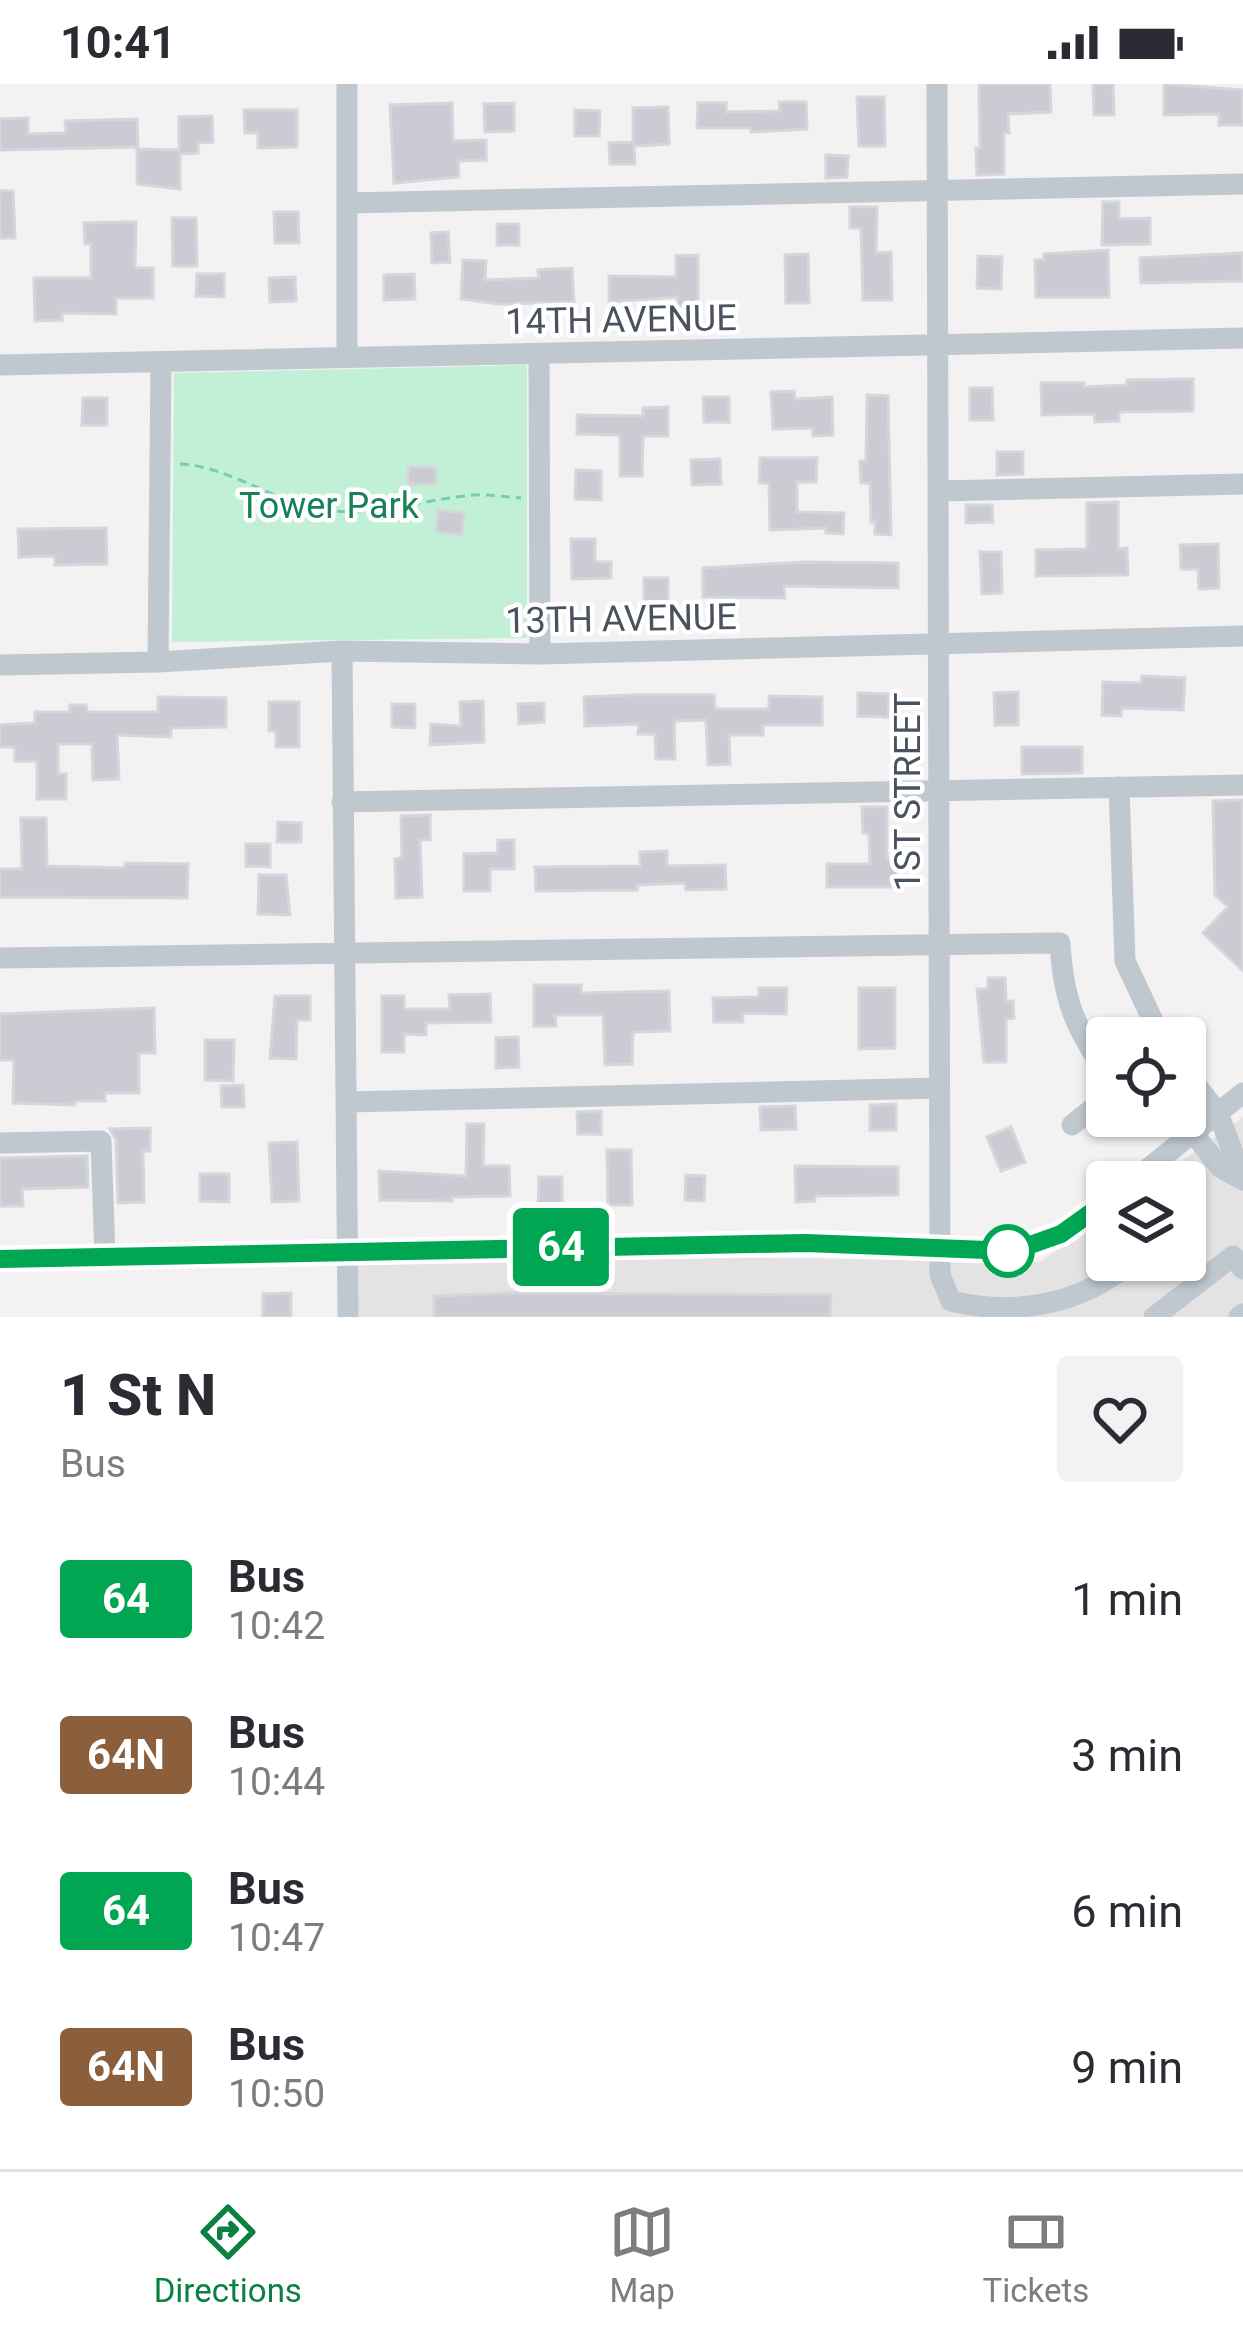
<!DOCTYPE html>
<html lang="en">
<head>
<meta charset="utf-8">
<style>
	:root { --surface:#fff; --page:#f2f2f3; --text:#2b2b33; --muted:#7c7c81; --line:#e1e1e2; --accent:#0b8043 }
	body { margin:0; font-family:Roboto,sans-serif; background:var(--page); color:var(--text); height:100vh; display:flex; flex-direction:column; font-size:45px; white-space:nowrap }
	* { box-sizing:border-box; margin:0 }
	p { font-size:39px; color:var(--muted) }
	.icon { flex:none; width:66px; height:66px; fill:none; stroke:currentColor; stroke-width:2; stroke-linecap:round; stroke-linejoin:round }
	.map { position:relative; height:1233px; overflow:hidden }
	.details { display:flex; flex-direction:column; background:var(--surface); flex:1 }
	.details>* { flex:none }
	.badge { padding:0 24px; border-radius:9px; font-size:42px; line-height:78px }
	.tools { position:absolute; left:1086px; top:933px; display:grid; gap:24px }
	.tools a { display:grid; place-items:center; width:120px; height:120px; border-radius:12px; background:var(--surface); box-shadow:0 3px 9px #0004; font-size:60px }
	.map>.badge { position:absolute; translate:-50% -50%; box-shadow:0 0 0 6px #fff }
	.round { display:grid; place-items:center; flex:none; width:126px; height:126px; border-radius:12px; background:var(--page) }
	.head { display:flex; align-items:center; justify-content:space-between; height:204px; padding:0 60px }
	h1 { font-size:57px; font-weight:800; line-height:90px }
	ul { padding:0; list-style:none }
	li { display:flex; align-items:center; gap:36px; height:156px; padding:0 60px }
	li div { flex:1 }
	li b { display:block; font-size:45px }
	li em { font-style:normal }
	li .badge { min-width:132px; font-weight:700; text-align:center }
	.status { display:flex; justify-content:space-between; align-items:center; height:84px; padding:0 60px; background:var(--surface); direction:ltr }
	.status svg { height:33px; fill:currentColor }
	.tab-bar { display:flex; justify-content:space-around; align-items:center; height:168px; border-top:3px solid var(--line); background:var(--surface); font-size:33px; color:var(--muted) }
	.tab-bar a { display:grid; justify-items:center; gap:6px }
	.tab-bar .active { color:var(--accent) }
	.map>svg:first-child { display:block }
</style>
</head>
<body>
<div class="status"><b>10:41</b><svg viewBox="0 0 49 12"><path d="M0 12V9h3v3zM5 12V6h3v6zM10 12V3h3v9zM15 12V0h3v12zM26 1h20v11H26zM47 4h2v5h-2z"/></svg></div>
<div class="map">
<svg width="1243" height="1233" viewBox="0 0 1243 1233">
	<rect width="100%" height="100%" fill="#f3f1f1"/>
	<path fill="#e4e2e3" d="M1243,1033v200h-895v-65l692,10 67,-48v46h78v-78h-33z"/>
	<path fill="#c1f0d7" d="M527,281v273l-355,4 2,-269z"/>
	<path fill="#cbccd3" stroke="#d5d6dc" stroke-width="3" d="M979,0h71l1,28 -43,2 1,19h-5v41l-27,1 -1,-27h4z
		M1093,0h20l1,31h-20z
		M1164,0l79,6v35h-24v-11l-55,1z
		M857,13h27l1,49h-26z
		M779,18h27l1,27 -56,3v-4h-54l1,-25h28v9l54,-1z
		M452,19l1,38 33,-1v20l-28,1 1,16 -65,6 -4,-78z
		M514,19v28l-29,1 -1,-28z
		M668,23l1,37 -35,2 1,18h-25l-1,-21 24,-1v-34z
		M244,26h53v37l-39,1v-15h-13z
		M575,26l25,1 -1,25h-24z
		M212,32l1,26 -15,1v10l-18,1v35l-43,-5v-35l42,1v-33z
		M28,34v16l38,-1 -1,-12 72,-2 1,28 -138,3v-31z
		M826,71l22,1 -1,21 -21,1z
		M0,107h13l2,47h-15z
		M1103,118h16v17l31,-1v26l-48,1z
		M850,123h27l-1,46 15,-1 1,48h-29l-2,-72h-11z
		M274,128h24l1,31h-24z
		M172,134h24l1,48h-24z
		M120,138h16l-1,46h18v30h-37v16l-54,-1v7l-27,1 -1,-43h57v-34h-6l-1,-21z
		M497,140h22v21h-22z
		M448,148l2,30 -18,1 -1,-30z
		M1108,166l1,47h-73l-1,-37h9v-6z
		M1243,169v28l-102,2 -1,-25z
		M808,170l1,49h-23l-1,-48z
		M698,171v50l-21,1v-9l-68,5v-26l67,1v-21z
		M978,172l24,1 -1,32 -24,-1z
		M463,176l23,1 -1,19 54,-2 -1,-8 34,-2 2,34 -75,2 -38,-5z
		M197,190h27v23l-28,-1z
		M414,190l1,25 -31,1v-25z
		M295,193l1,24 -26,1 -1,-24z
		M1193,295v32l-74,1v9l-24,1 -1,-8 -52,1 -1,-32h43v4l43,-2v-5z
		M970,304h22l1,32h-23z
		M794,307l1,8 37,-2 1,38 -20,1v-8l-40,1 -2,-37z
		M867,311l21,1 3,139 -16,-1v-12h-4l-1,-39h-9l-1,-22h6z
		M703,313h26v25h-25z
		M83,314h24v27h-25z
		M668,323v29h-25l-1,40h-22v-41l-43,-1v-19l66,1v-8z
		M997,368h26v22l-26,1z
		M760,374h57l-1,24h-19v30l47,1 -1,21 -17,-1v-5l-56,2 -1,-47h-10z
		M720,375l1,25 -29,1 -1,-25z
		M408,383h28v17h-28z
		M576,386l25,1v29l-26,-1z
		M1118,418v47l9,-1 1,27 -92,1v-26l51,-1v-46z
		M966,421h26l1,17 -27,1z
		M438,426l26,3 -2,22 -26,-3z
		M106,444l1,36 -52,1v-9l-36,1 -1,-28z
		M571,455h24v23h16v16l-39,1z
		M1218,460l1,44 -20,1 -1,-20h-17l-1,-24z
		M980,468h21l1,41 -20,1z
		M803,478l95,1v25l-114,-2 1,12 -82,-1v-29z
		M644,494h24v23h-24z
		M1142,592l43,2 -2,32 -61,-2 -1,8 -19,-1 1,-33 38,1z
		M1018,608v33h-23l-1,-32z
		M858,609l31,1 -1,23 -30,-1z
		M630,611h84l1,14h54v-13l53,1v28h-59v10h-34l1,29 -22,1 -2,-45 -32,1 1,38h-19l-1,-25h-17l1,-10 -54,2 -1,-29z
		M158,613l68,1v29l-55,1v9l-54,-2 2,44 -26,1 -1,-36h-34v30h8v25h-29v-38h-22v-14h-15v-22l35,-2v-11h35v-7h16l1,7h71z
		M483,617l1,41 -54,3 1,-21 30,2 -1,-24z
		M269,618h30v45h-23v-16h-7z
		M544,619v19l-25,2 -1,-20z
		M392,620h23v24l-23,-1z
		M1022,663h60v26l-60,1z
		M1243,716v171l-40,-38 25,-26 -13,-12 -2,-94z
		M862,723h25v51h10l1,29h-71v-23h43l-1,-31h-6z
		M430,731v25h-10l2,57 -26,1 -1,-39 7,-1 -1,-42z
		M21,734h25l1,48 78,2v-5l63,1 -1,34 -187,-1v-28h22z
		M278,738l23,1v19h-24z
		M498,756h16v29h-24v22h-26v-37l33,-1z
		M246,760h24v23l-24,-1z
		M667,767v15l58,-1 1,24 -40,1 -1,-7 -48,2v5l-101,1 -1,-24 105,-1v-14z
		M259,791h27l4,40 -32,-1z
		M988,894h17l1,23h7l1,17 -8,1v43h-22l-7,-73h11z
		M534,901h47v8l88,-2 1,40 -37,1 -1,32 -27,1 -2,-50h-48l1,11h-22z
		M759,904h28l-1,26 -44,-1 1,9h-29l-1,-24 46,-1z
		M859,904h36v60l-36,1z
		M490,910l1,28 -65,1v12l-22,-1v18h-22v-56h22v13h46l-1,-14z
		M275,912h35v24h-13l-1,39 -26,-1z
		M154,924l1,45h-16v40h-34v8h-30v4l-62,-2 1,-43h-14v-46z
		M518,953l1,30 -23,1v-30z
		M205,956h29l-1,41 -28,-1z
		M243,1001l1,22h-22l-1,-21z
		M896,1020v26h-26v-25z
		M795,1022l1,23 -35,1 -1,-23z
		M601,1027v23h-23l-1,-22z
		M467,1040h17l-1,42h26l1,30 -58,1v4l-72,-1 -1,-29 87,5z
		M1011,1043l14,35 -24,9 -14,-34z
		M150,1044v23h-7l1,51 -26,1 -2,-63 -6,-11z
		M297,1058l2,59 -27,1 -3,-59z
		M607,1066h24l1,55h-24z
		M87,1072l1,31 -66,2 1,17h-23v-48z
		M795,1082l103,1v28l-83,1v5l-19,1z
		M200,1090h29v28l-29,-1z
		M686,1091l19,1 -1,25 -19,-1z
		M539,1093h23v32l-24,-1z
		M291,1209v24h-28v-23z
		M509,1209l322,2 -1,22h-396v-21z"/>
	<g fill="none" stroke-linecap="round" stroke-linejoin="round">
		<path stroke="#78ceac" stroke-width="3" stroke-dasharray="9 6" stroke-linecap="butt" d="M180,380c51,2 98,42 153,47 47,4 94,-12 141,-16 15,-1 31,2 47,3"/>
		<path stroke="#bfc7cf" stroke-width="21" d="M347,0v273
			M937,0l3,1191 11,26c66,16 132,3 183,-41
			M347,119l896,-19
			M539,271l1,299
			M0,281l1243,-27
			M939,407l304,-7
			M342,567l6,666
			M158,578l3,-300
			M0,581l158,-3 184,-11 198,3 703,-18
			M1119,703l6,174 36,77
			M342,718l901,-17
			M0,874l1060,-15c3,56 15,85 47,131
			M1185,987l33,42 25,66
			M348,1018l591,-14
			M1072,1041l35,-28
			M1193,1049l28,35 22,12
			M0,1059l101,-2 4,116
			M1131,1098l112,-89
			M0,1175l806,-16 207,8 48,-17 46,-33
			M1154,1233l79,-61 10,13
			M1239,1233l4,-3"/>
	</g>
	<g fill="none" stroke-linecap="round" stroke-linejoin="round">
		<defs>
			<path id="line" d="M0,1175l806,-16 207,8 48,-17 46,-33"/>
		</defs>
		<use href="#line" stroke="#fff" stroke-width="27"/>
		<use href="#line" stroke="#00a651" stroke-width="18"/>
	</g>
	<circle fill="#fff" stroke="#00a651" stroke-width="6" cx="1008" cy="1167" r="24"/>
	<g text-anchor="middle" stroke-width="9" stroke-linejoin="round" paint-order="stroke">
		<g font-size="36" fill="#49525e" stroke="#fff">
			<text transform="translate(621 235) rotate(-1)" y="13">14TH AVENUE</text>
			<text transform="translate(621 534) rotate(-1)" y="13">13TH AVENUE</text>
			<text transform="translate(907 708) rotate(-90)" y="13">1ST STREET</text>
		</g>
		<g font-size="36" fill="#188157" stroke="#fff">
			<text x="329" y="434">Tower Park</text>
		</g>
	</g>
</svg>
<div class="tools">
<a><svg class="icon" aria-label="locate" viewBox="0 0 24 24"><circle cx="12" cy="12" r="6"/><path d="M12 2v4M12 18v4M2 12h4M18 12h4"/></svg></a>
<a><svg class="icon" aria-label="layers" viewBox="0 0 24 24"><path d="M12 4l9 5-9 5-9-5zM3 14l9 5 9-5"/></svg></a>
</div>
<b class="badge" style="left:561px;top:1163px;background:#00a651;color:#fff">64</b>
</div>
<section class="details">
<div class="head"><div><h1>1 St N</h1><p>Bus</p></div><a class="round"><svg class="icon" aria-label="heart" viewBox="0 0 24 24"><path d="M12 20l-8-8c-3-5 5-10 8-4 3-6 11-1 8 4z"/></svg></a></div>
<ul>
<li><span class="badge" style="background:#00a651;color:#fff">64</span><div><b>Bus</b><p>10:42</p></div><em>1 min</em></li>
<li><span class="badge" style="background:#8b5e3c;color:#fff">64N</span><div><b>Bus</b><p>10:44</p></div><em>3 min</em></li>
<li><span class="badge" style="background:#00a651;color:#fff">64</span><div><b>Bus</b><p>10:47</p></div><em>6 min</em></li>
<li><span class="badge" style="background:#8b5e3c;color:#fff">64N</span><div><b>Bus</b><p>10:50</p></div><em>9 min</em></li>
</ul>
</section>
<nav class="tab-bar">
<a class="active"><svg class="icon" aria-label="directions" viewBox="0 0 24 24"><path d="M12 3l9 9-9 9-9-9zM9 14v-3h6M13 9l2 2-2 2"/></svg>Directions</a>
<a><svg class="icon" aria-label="map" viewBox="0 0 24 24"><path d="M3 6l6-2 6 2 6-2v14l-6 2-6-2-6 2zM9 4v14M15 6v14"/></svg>Map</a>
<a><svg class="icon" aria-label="tickets" viewBox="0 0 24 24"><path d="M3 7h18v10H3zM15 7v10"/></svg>Tickets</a>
</nav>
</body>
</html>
